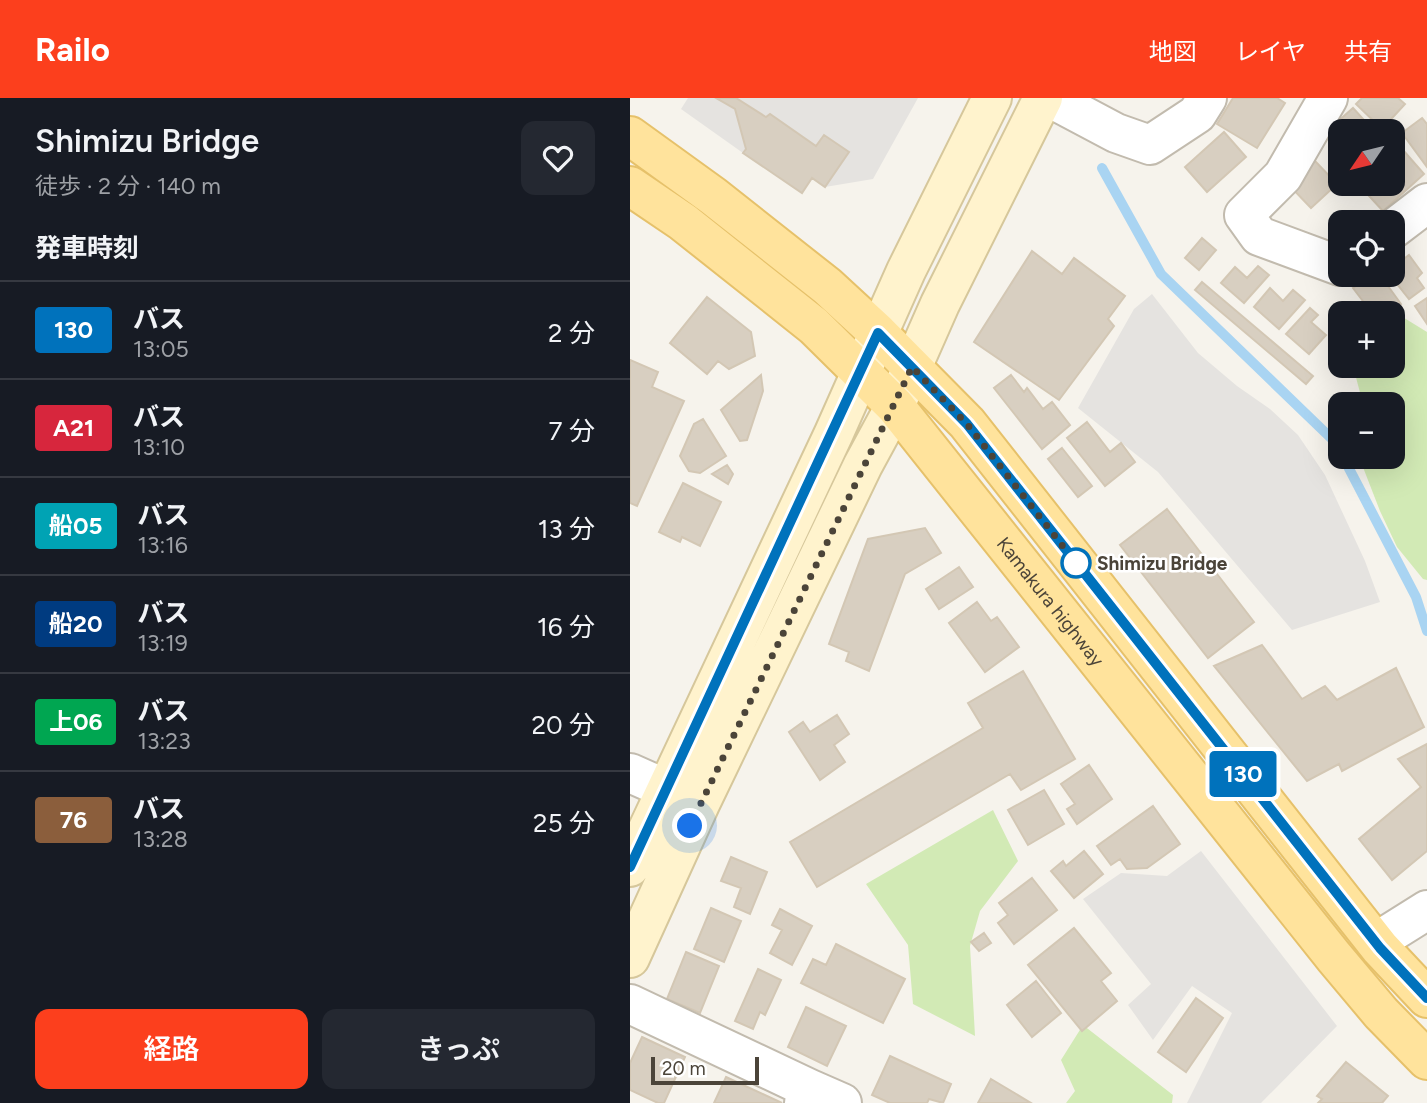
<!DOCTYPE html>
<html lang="ja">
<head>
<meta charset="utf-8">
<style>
	:root { --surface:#171b24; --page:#242831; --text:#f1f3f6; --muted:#9ea1a6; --line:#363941; --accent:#fc3f1d }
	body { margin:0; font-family:Figtree,"Noto Sans JP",sans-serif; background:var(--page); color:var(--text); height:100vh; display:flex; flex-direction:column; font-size:26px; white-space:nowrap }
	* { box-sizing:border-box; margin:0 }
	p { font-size:23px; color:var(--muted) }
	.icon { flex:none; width:38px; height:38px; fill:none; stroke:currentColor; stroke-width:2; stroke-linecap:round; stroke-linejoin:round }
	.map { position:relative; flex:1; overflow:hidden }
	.drawer { display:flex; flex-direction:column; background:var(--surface); width:630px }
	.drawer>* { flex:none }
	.badge { padding:0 14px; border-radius:5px; font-size:24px; line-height:46px }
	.needle { width:46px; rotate:235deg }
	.buttons { position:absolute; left:698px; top:21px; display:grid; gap:14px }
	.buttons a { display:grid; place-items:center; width:77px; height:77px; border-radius:14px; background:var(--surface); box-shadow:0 7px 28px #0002; font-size:35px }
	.scale { position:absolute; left:21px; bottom:18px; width:108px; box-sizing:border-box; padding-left:7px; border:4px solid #4b4439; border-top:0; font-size:19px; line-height:24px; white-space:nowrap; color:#4b4439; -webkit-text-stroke:5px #fff; paint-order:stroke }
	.you { position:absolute; width:35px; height:35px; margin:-18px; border:5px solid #fff; border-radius:50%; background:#1a73e8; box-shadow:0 0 0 10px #1a73e833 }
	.map>.badge { position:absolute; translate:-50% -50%; box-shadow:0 0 0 4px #fff }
	h2 { padding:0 35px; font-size:26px; line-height:63px }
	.round { display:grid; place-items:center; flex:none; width:74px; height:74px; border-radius:14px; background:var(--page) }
	.overview { display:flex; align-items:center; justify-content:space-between; height:119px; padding:0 35px }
	h1 { font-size:33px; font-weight:600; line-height:52px }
	.button { display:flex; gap:14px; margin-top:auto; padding:14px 35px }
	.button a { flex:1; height:80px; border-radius:14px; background:var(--accent); color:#fff; font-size:28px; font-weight:600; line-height:80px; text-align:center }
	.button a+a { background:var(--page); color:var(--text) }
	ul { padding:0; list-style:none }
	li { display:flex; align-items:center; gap:21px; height:98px; padding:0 35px; border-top:2px solid var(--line) }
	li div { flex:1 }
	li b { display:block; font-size:26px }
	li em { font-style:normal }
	li .badge { min-width:77px; font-weight:700; text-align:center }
	header { display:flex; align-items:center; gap:42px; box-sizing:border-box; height:98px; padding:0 35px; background:var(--accent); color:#fff }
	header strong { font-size:33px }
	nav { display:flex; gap:38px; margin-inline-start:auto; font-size:24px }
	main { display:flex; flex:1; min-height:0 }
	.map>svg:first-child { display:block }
</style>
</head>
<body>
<header>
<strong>Railo</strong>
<nav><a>地図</a><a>レイヤ</a><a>共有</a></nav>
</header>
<main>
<section class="drawer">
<div class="overview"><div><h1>Shimizu Bridge</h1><p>徒歩 · 2 分 · 140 m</p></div><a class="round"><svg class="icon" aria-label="heart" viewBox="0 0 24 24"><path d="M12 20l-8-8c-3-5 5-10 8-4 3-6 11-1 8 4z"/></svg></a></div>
<h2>発車時刻</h2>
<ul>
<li><span class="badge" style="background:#0072bc;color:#fff">130</span><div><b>バス</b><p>13:05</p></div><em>2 分</em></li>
<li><span class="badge" style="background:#d7263d;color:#fff">A21</span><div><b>バス</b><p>13:10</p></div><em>7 分</em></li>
<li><span class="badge" style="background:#00a3b4;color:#fff">船05</span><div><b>バス</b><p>13:16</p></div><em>13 分</em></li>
<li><span class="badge" style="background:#003b80;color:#fff">船20</span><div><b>バス</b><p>13:19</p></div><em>16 分</em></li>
<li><span class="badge" style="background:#00a651;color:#fff">上06</span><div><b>バス</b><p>13:23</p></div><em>20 分</em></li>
<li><span class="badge" style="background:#8b5e3c;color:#fff">76</span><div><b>バス</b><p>13:28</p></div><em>25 分</em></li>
</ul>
<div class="button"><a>経路</a><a>きっぷ</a></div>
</section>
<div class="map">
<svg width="797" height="1005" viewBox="0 0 797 1005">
	<rect width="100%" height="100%" fill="#f6f3ec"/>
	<path fill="#d2eab5" d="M771,218l26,16v248l-4,-1 -26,-32 -17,-36 -21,-54h34v-53h-30l-10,-38h40v-43z
		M363,712l25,51 -38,50 -10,35 5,90 -62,-32 -5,-59 -42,-61z
		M453,927l90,70 -1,8h-106l9,-12 -14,-31z"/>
	<path fill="#e5e3e0" d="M58,0h28l19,11 11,40 -3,4 -62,-44z
		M106,0h182l-45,81 -48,8 24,-35 -25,-17 -8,11z
		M522,196l46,59 39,33 33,23 28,26 27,40 40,86 15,41 -88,28 -134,-158 -80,-64 56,-99z
		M571,753l136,175 -76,77h-74l45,-90 -40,-27 -39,54 -25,-35 23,-21 -68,-85 38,-26 46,3z"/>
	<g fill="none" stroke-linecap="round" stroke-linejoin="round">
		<path stroke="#a9d4f2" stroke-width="10" d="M472,70l59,106 173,167 6,12
			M713,359l73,140 11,34"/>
	</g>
	<path fill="#d8cfc1" stroke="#d3c7b4" stroke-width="2" d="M86,0h20l30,19 4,-3 46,32 8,-11 25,17 -24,35 -13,-9 -10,15 -59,-40 3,-4 -11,-40z
		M603,0h44l8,5 -28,45 -40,-24z
		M732,0h36l7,6 -23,25 -26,-25z
		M723,10l21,23 -34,2 -6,-8z
		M792,20l5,6v43l-25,-34z
		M594,34l22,25 -39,35 -22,-25z
		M710,38v20l-10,-11z
		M766,44l28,32 -41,37 -25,-27h35v-39z
		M685,63l22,23 -26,24 -22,-23z
		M572,140l14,12 -17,20 -14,-12z
		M402,153l30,23 12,-16 51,38 -17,23 6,7 -55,74 -85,-58z
		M779,157l13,18 -5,5 7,10 -15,11 -19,-24h3v-8z
		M628,168l11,9 -25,28 -23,-20 14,-16 12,11z
		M742,177h8l21,29 -10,9h-19l-19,-25z
		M572,184l111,94 -7,8 -111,-94z
		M640,190l13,13 10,-11 12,10 -26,29 -25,-22z
		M77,199l44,35 4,24 -26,13 -11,-8 -11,13 -37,-31z
		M797,200v26l-12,-18z
		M680,210l8,7 -7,7 15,13 -17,19 -23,-20z
		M763,219l9,13 -9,6z
		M0,262l28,12 -6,15 32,14 -47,105 -7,-3z
		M131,277l2,16 -16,49 -7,1 -19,-31z
		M381,277l13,17 3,-4 16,21 9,-7 18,23 -28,24 -48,-61z
		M73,321l23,37 -26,17 -11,-2 -9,-15 14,-32z
		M457,324l23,30 11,-9 14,19 -30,24 -38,-48z
		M432,350l30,38 -14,11 -30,-38z
		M97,367l6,9 -5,10 -16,-10z
		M53,385l38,19 -21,44 -18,-9 -2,5 -21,-10z
		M537,411l87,113 -46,36 -88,-113z
		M295,430l16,25 -36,21 -36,97 -23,-10 3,-9 -20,-8 39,-105z
		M329,469l14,20 -34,22 -13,-20z
		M347,504l14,19 6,-4 22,30 -34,25 -36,-49z
		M632,547l40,54 23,-13 12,14 59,-32 28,59 -82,44 -3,-7 -32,17 -93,-115z
		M393,573l52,88 -54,31 -11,-16 -193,113 -27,-45 193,-114 -15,-25z
		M207,617l12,19 -15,11 11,17 -25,18 -31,-48 14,-10 7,10z
		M797,646v107l-35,29 -33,-41 62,-52 -23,-28z
		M459,667l23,34 -35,25 -10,-15 8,-5 -14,-20z
		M414,692l20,34 -36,21 -20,-35z
		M523,708l27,38 -33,24 -20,1 -7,-10 -9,6 -14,-19z
		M454,753l19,23 -29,24 -23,-27 12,-10 3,5z
		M101,759l36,15 -17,42 -16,-7 7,-19 -20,-7z
		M402,780l25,32 -43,34 -16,-21 10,-8 -9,-12z
		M81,810l30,13 -17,41 -30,-13z
		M150,811l32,17 -20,39 -22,-12 12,-23 -10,-5z
		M444,830l37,45 -10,8 16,20 -35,30 -54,-66z
		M354,835l7,10 -12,8 -8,-9z
		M206,846l69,35 -22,44 -82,-40 12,-24 13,6z
		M56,854l33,14 -19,47 -33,-14z
		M128,871l23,11 -16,35 -5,-3 -7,17 -18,-8z
		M406,883l25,32 -29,24 -25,-32z
		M566,900l27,20 -37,54 -28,-20z
		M176,909l40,19 -19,40 -39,-19z
		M12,939l43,20 -21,46h-6l-28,-13v-27z
		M260,958l61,28 -8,19 -14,-4 -2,4h-37l-18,-8z
		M716,964l42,34 -6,7h-64l4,-4 -5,-3z
		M96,979l56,26h-68z
		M361,981l40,24h-53z"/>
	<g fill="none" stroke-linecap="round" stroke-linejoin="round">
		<defs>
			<path id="street" d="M420,0l66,35 34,12 47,-31 10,-16
				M698,0l-45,78 -39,39 15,21 81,30
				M763,131l34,-26
				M0,675l68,30
				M746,844l51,-32
				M0,906l180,85
				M174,1005l6,-14 32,14"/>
			<path id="secondary" d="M0,769l204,-434 72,-162 86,-173
				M0,860l70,-154 163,-339 32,-59 45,-102 103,-206"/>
			<g id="primary">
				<path d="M0,38l83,60 114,90 51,47 89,90 413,525 47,50"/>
				<path id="s1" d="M0,88l53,36 131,104 81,80 439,551 47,56 46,47"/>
			</g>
		</defs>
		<use href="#street" stroke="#c2bbae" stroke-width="42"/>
		<use href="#secondary" stroke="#d6c79b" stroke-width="42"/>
		<use href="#primary" stroke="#e6c16a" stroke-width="42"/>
		<use href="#street" stroke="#fff" stroke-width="38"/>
		<use href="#secondary" stroke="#fff3cd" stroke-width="38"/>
		<use href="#primary" stroke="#ffe39c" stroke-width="38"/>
	</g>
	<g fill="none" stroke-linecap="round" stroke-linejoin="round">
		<defs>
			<path id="line" d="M0,769l248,-534 89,91 413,524 47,50"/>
		</defs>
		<use href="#line" stroke="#fff" stroke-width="16"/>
		<use href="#line" stroke="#0072bc" stroke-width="10"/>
		<path stroke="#4b4439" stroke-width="7" stroke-dasharray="0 12.6" d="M60,728l222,-459 55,57 109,139"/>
	</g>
	<circle fill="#fff" stroke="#0072bc" stroke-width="3.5" cx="446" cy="465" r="14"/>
	<g text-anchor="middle" stroke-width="5" stroke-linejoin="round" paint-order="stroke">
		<g font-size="19" font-weight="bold" fill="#4b4439" stroke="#fff" text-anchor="start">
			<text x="467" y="472">Shimizu Bridge</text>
		</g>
		<g font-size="19" fill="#4b4439" stroke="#fff">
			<text dy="7" stroke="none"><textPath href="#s1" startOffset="595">Kamakura highway</textPath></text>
		</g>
	</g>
</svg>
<div class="buttons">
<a><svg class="needle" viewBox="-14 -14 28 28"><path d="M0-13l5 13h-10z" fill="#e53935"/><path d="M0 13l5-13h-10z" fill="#9ea1a6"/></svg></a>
<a><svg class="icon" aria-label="locate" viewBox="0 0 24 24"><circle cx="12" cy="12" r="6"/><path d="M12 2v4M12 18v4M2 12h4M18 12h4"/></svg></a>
<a>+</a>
<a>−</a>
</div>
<div class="scale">20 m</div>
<div class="you" style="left:60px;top:728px"></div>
<b class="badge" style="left:613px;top:676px;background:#0072bc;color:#fff">130</b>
</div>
</main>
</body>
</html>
